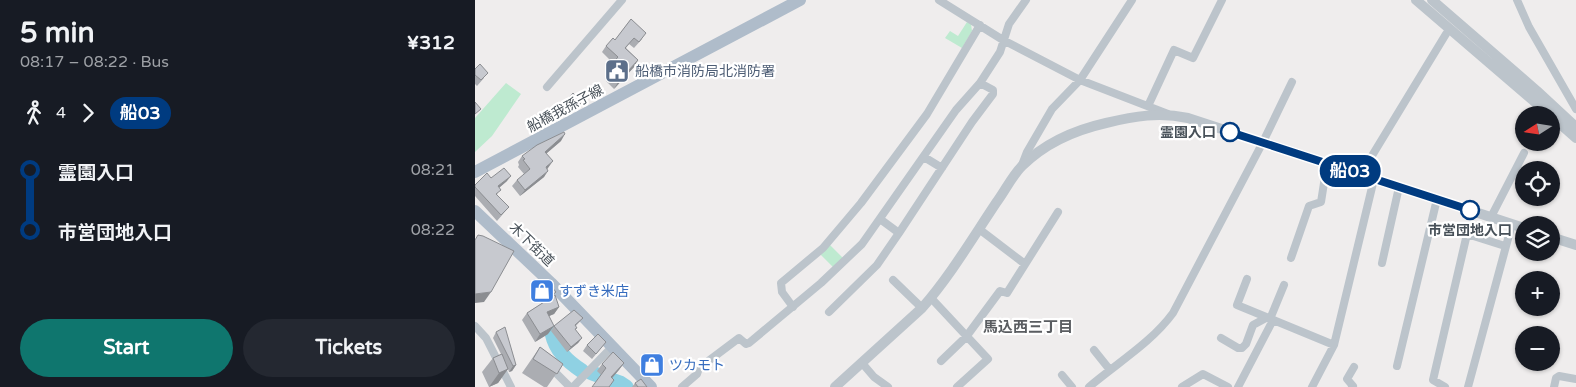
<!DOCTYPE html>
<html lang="en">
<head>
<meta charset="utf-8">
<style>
	:root { --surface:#171b24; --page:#242831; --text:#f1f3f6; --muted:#9ea1a6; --accent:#0f766e }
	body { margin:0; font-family:"Varela Round","Noto Sans JP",sans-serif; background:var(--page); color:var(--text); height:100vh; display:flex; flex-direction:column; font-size:19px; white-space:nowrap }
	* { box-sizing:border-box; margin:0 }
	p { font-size:16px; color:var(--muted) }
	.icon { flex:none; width:28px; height:28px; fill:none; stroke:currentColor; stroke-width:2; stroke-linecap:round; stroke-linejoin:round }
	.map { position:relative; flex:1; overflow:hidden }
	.details { display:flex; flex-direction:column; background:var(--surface); width:475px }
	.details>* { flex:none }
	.badge { padding:0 10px; border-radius:16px; font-size:18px; line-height:32px }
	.needle { width:32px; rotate:258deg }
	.fabs { position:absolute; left:1040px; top:106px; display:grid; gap:10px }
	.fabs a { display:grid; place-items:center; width:45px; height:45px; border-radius:50%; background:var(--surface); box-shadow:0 1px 4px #0004; font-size:25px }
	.map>.badge { position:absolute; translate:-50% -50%; box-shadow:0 0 0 2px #fff }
	.legs { display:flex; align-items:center; gap:8px; height:55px; padding:0 20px; font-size:16px }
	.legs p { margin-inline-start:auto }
	.head { display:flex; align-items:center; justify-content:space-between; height:85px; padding:0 20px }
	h1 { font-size:28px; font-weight:800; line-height:38px }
	.action { display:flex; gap:10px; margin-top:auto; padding:10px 20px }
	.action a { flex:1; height:58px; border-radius:30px; background:var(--accent); color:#fff; font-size:20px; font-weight:800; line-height:58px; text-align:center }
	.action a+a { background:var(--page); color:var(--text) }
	ul { padding:0 20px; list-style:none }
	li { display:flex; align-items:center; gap:18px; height:60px; font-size:19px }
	li i { display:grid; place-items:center; width:8px; height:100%; margin:0 6px; background:currentColor }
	li i::after { content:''; width:12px; height:12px; margin:-6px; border:4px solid; border-radius:50%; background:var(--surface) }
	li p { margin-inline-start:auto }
	li:first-child i { background:linear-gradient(#0000 50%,currentColor 0) }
	li:last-child i { background:linear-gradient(currentColor 50%,#0000 0) }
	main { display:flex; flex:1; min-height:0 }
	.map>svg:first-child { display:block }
</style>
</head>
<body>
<main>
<section class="details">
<div class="head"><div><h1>5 min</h1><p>08:17 – 08:22 · Bus</p></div><b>¥312</b></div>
<div class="legs"><svg class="icon" aria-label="walk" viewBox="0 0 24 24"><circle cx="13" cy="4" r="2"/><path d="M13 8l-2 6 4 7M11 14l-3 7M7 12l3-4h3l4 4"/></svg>4<svg class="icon" aria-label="forward" viewBox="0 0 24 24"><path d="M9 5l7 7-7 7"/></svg><b class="badge" style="background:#003b80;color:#fff">船03</b></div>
<ul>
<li><i style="color:#003b80"></i><b>霊園入口</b><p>08:21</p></li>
<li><i style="color:#003b80"></i><b>市営団地入口</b><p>08:22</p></li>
</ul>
<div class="action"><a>Start</a><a>Tickets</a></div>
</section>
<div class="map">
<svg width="1101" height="387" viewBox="0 0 1101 387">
	<rect width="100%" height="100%" fill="#efeded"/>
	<path fill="#beead0" d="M492,22l4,2 1,7 -10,17 -17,-10 5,-7 8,5z
		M31,83l15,11 -29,42 -17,16v-34z
		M355,245l14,14 -10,9 -14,-14z"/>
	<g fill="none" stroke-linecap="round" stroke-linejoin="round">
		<path stroke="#8fd1e3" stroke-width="15" d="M77,333c4,18 15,28 30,38
			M117,373l28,10 6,4"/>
		<path stroke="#bcc4cb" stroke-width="8" d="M464,0l64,40 77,40 88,34
			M1042,0l12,27 47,82
			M72,87l75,-87
			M673,106l26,-56 19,8 29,-58
			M449,157l18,11
			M547,165l5,-13 25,-43 28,-29 52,-80
			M890,176l5,-17 76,-125
			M1016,217l33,-64
			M405,219l19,14 73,-111 21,-28v-4l-13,-7
			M504,229l46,35
			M816,258l18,-52 12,-4 6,-38
			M907,263l17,-76
			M772,279l-10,26 97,40
			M418,280l29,28
			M456,298l57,61 -31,28
			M318,307l-11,-15 -1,-9 42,-35 38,-45 66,-89 53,-89
			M354,312l48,-47 22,-32
			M795,319l14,-34
			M0,326l11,12 25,49
			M746,338l17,10h4l4,-4 7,-19 13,-7
			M619,350l16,20
			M466,361l25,-24 34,-46 7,2 51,-81
			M387,363l12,14 14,10
			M922,366l40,-167
			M75,367l20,20
			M587,375l10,12
			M98,387l39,-40
			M207,387l15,-13 2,-6 40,-30 7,6 3,-1 72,-60 41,-39 94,-134 24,-27 20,-31 9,-28 17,-24
			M614,387c28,-24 62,-44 84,-74l90,-171 29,-60
			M707,387l21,-13 25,13
			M763,387l35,-67
			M837,387l22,-42 40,-166
			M877,387l1,-1 -6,-7 7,-12
			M970,387l-12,-7 34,-146 38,12
			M993,387l44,-163
			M1079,387l2,-9 3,-2 17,3"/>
		<path stroke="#bcc4cb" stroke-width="10" d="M941,0l134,115
			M957,0l105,91 39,36
			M1076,116l25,22
			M1076,237l25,8
			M360,387l87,-79c28,-32 50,-69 74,-105 9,-12 16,-27 26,-37 23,-23 53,-36 84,-43 29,-7 53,-11 82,-5l336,110"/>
		<path stroke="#afbcca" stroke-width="12" d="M0,172l325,-172
			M0,211l76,72 100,104"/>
	</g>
	<path fill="#abadb2" d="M156,19l11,20 -8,9 -5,-4 -3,4 12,12 -4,7 -20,22 -8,-8 3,-5 -3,-3 7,-10 -11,-11 4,-6 9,-6z
		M0,69l9,9 -7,8 -2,-2z
		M92,100l15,2 -3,5 -8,5 -8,-7z
		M86,141l-14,12 1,15 -1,1 -3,8 -24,19 -8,-10 5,-6 7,-6 -6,-7 1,-2 -1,-3 4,-6z
		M32,181l-8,7 -2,7 12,12 -12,14 -22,-25v-11z
		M69,292h12l-4,5 7,10 -5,7 -5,2 -1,18 -13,8 -13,-22 5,-7 17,-11 -4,-5z
		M108,318l-8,9v3l7,8 -4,5 -11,9 -16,-21 3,-5z
		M21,332l20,33 -4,6 -3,1 -1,-3 -10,14 -9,4 -7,-15 11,-14 8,-4 -8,-16z
		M131,342l-14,17 -9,-8 4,-6z
		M65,347l23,17 -16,23h-3l-22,-14z
		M149,363l-12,15 -11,-3 -4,-4 5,-7z
		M160,383l12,4h-15z"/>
	<path fill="#8b8d91" d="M163,60l-4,7 -20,22 4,-7z
		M107,102l-3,5 -8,5 3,-5z
		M90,134l-4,7 -20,17 4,-6z
		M78,161l-5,7 -7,6 5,-7z
		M73,171l-4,6 -24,19 5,-6z
		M36,176l-4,5 -13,11 4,-6z
		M16,292l-7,10 -9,1v-9z
		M84,307l-5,7 -12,5 5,-7z
		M79,326l-6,8 -13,8 5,-8z
		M107,338l-4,5 -11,9 4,-5z
		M149,363l-5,7 -13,15 5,-8z
		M41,365l-4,6 -3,1 4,-6z
		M33,369l-10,14 -9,4 10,-14z"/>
	<path fill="#c7c9cf" stroke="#8b8d91" d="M156,19l15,14 -7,9 -5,-4 -9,10 13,12 -20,22 -8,-7 4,-5 -4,-4 8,-9 -12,-11 7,-8 2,2z
		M5,64l8,9 -7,7 -6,-5v-6z
		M98,93l9,9 -8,5 -7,-7z
		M0,102l6,7 -6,5z
		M89,132l1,2 -20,18 8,9 -7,6 2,4 -23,19 -8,-10 13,-11 -7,-9 2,-1 -3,-3 15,-11z
		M29,168l7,8 -13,10 3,4 -5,4 13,13 -8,8 -26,-28v-2l12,-12 4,5z
		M3,235l5,1 31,15 -23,41 -16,2v-54z
		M76,286l5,6 -7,6 -5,-6z
		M80,295l4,12 -12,5 7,14 -14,8 -13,-21z
		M99,310l9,8 -8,7 2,3 -2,1 7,9 -11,9 -17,-21z
		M30,327l11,38 -3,1 -17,-34z
		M123,334l8,8 -10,12 -9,-9z
		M65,347l23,17 -6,10 -24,-15z
		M138,352l11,11 -13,14 3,3 -5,7h-17l14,-19 -4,-4z
		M27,354l6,15 -9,4 -6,-15z
		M166,379l6,8h-9l-3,-4z"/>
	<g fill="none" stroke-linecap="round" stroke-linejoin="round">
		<defs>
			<path id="line-1" d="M755,132l240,78"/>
		</defs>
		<use href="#line-1" stroke="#fff" stroke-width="11"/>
		<use href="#line-1" stroke="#003b80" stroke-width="8"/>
	</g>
	<defs>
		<symbol id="civic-square" viewBox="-11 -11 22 22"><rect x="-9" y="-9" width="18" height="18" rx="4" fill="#5c6f8a" stroke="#fff"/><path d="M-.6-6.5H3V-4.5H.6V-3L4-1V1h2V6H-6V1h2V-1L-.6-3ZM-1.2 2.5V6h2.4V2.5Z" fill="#fff"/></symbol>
		<symbol id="shop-square" viewBox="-11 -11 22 22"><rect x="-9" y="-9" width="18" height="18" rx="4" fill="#3f7fe0" stroke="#fff"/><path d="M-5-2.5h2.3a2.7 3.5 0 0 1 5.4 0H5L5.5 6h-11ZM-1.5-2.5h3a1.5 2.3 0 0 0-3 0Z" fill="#fff"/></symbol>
	</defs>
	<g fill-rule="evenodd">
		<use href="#civic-square" x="128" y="57" width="28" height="28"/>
		<use href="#shop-square" x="53" y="277" width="28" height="28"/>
		<use href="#shop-square" x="163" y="351" width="28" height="28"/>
	</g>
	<g fill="#fff" stroke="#003b80" stroke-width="2.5">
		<circle cx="755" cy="132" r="9"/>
		<circle cx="995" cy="210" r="9"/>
	</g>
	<g text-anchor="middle" stroke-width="4.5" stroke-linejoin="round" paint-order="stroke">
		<g font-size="14" fill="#4e5e75" stroke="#fff" text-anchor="start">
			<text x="160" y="76">船橋市消防局北消防署</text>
		</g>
		<g font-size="14" fill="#475058" stroke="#fff">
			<text transform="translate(90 108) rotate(-28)" y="5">船橋我孫子線</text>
			<text transform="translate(57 244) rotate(44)" y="5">木下街道</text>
		</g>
		<g font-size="14" font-weight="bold" fill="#475058" stroke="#fff" text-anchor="end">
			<text x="741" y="137">霊園入口</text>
			<text x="995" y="235" text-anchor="middle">市営団地入口</text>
		</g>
		<g font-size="14" fill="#366cbe" stroke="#fff" text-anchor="start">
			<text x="84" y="296">すずき米店</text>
			<text x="194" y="370">ツカモト</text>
		</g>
		<g font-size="15" font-weight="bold" fill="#5a5d61" stroke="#fff">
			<text x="553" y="332">馬込西三丁目</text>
		</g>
	</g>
</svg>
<div class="fabs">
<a><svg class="needle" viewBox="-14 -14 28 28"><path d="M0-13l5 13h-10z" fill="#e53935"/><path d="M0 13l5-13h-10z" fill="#9ea1a6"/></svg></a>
<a><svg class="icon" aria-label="locate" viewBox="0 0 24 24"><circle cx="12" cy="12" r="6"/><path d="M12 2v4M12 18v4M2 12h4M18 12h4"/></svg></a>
<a><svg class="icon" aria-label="layers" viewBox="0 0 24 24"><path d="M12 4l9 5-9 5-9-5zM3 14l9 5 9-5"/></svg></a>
<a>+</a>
<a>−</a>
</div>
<b class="badge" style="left:875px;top:171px;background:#003b80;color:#fff">船03</b>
</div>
</main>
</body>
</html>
